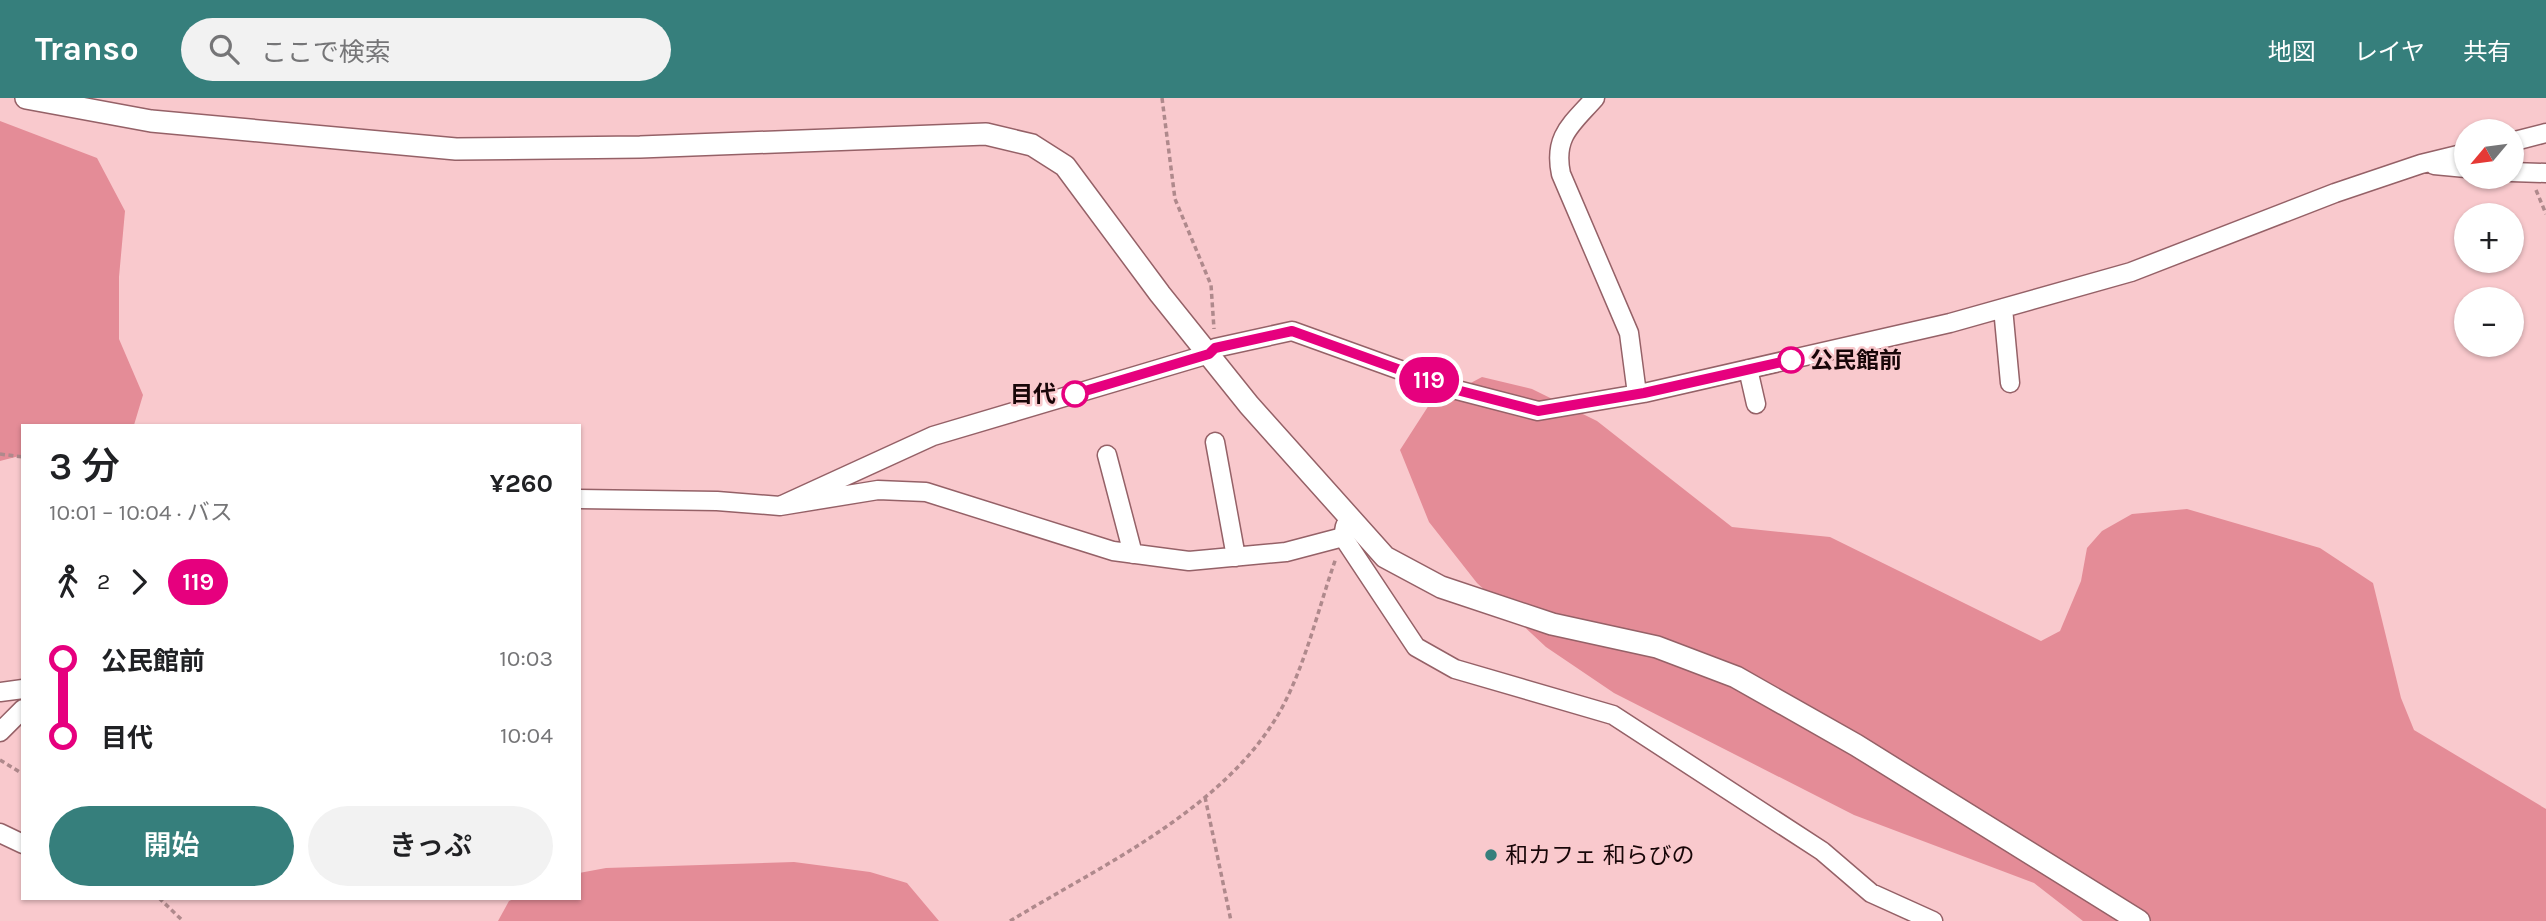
<!DOCTYPE html>
<html lang="ja">
<head>
<meta charset="utf-8">
<style>
	:root { --surface:#fff; --page:#f2f2f2; --text:#202124; --muted:#757577; --accent:#367f7c }
	body { margin:0; font-family:Karla,"Noto Sans JP",sans-serif; background:var(--page); color:var(--text); height:100vh; display:flex; flex-direction:column; font-size:26px; white-space:nowrap }
	* { box-sizing:border-box; margin:0 }
	p { font-size:23px; color:var(--muted) }
	.icon { flex:none; width:38px; height:38px; fill:none; stroke:currentColor; stroke-width:2; stroke-linecap:round; stroke-linejoin:round }
	.map { position:relative; flex:1; overflow:hidden }
	.drawer { position:absolute; left:21px; top:326px; width:560px; height:476px; display:flex; flex-direction:column; background:var(--surface); border-radius:0px; box-shadow:0 2px 5px #0004 }
	.drawer>* { flex:none }
	.badge { padding:0 14px; border-radius:23px; font-size:24px; line-height:46px }
	.needle { width:46px; rotate:241deg }
	.buttons { position:absolute; left:2454px; top:21px; display:grid; gap:14px }
	.buttons a { display:grid; place-items:center; width:70px; height:70px; border-radius:50%; background:var(--surface); box-shadow:0 2px 5px #0004; font-size:35px }
	.map>.badge { position:absolute; translate:-50% -50%; box-shadow:0 0 0 4px #fff }
	.legs { display:flex; align-items:center; gap:10px; height:77px; padding:0 28px; font-size:23px }
	.legs p { margin-inline-start:auto }
	.overview { display:flex; align-items:center; justify-content:space-between; height:119px; padding:0 28px }
	h1 { font-size:38px; font-weight:600; line-height:52px }
	.button { display:flex; gap:14px; margin-top:auto; padding:14px 28px }
	.button a { flex:1; height:80px; border-radius:42px; background:var(--accent); color:#fff; font-size:28px; font-weight:600; line-height:80px; text-align:center }
	.button a+a { background:var(--page); color:var(--text) }
	ul { padding:0 28px; list-style:none }
	li { display:flex; align-items:center; gap:24px; height:77px; font-size:26px }
	li i { display:grid; place-items:center; width:10px; height:100%; margin:0 9px; background:currentColor }
	li i::after { content:''; width:18px; height:18px; margin:-9px; border:5px solid; border-radius:50%; background:var(--surface) }
	li p { margin-inline-start:auto }
	li:first-child i { background:linear-gradient(#0000 50%,currentColor 0) }
	li:last-child i { background:linear-gradient(currentColor 50%,#0000 0) }
	header { display:flex; align-items:center; gap:42px; box-sizing:border-box; height:98px; padding:0 35px; background:var(--accent); color:#fff }
	header strong { font-size:33px }
	nav { display:flex; gap:38px; margin-inline-start:auto; font-size:24px }
	.search { width:490px; height:63px; background:var(--page); display:flex; align-items:center; gap:18px; box-sizing:border-box; padding:0 24px; border-radius:38px; color:var(--muted); font-size:26px }
	.map>svg:first-child { display:block }
</style>
</head>
<body>
<header>
<strong>Transo</strong>
<div class="search"><svg class="icon" aria-label="search" viewBox="0 0 24 24"><circle cx="10" cy="10" r="6"/><path d="M15 15l6 6"/></svg>ここで検索</div>
<nav><a>地図</a><a>レイヤ</a><a>共有</a></nav>
</header>
<div class="map">
<svg width="2546" height="823" viewBox="0 0 2546 823">
	<rect width="100%" height="100%" fill="#f9c9cd"/>
	<path fill="#e48c97" d="M0,23l97,37 28,53 -6,66v62l24,56 -9,30h-111v30l-23,6z
		M1482,279l50,12 65,32 135,106 98,10 211,104 19,-10 21,-50 6,-33 15,-17 30,-17 55,-5 133,39 53,35 28,115 13,32 132,79v112h-463l-49,-38 -180,-68 -240,-122 -68,-46 -69,-64 -48,-61 -29,-72 29,-45z
		M794,764l76,10 37,11 32,38h-441l11,-20 7,-3h63v-25l27,-5z"/>
	<g fill="none" stroke-linecap="round" stroke-linejoin="round">
		<defs>
			<path id="minor" d="M1595,0c-23,26 -42,38 -34,76l68,159 8,61
				M2511,44l35,-9
				M2434,67l32,3
				M2511,74l35,1
				M2003,210l7,75
				M1748,271l8,35
				M1215,344l21,115
				M1107,357l26,99
				M579,401l138,2 63,5 98,-16 48,2 187,59 76,10 97,-9 57,-15
				M780,408l153,-70 276,-82 6,-6 77,-17 161,58 85,22 106,-18 306,-70 181,-51 204,-79 86,-29 45,-11
				M1345,428l-2,11 73,110 39,22 158,46 209,136 49,42 62,28
				M0,594l23,-3
				M0,634l23,-23
				M0,735l23,11"/>
			<path id="tertiary" d="M26,0l125,23 305,28 184,-2 346,-13 46,11 33,21 95,128 89,111 136,152 56,30 111,37 105,23 79,30 120,68 283,176"/>
		</defs>
		<use href="#minor" stroke="#956167" stroke-width="21"/>
		<use href="#tertiary" stroke="#956167" stroke-width="24"/>
		<path stroke="#af898c" stroke-width="3.5" stroke-dasharray="5 3.5" stroke-linecap="butt" d="M1162,0l13,101 36,86 3,44
			M2536,92l10,24
			M0,356l23,3
			M0,662l23,14
			M1205,699l26,124
			M159,800l24,23
			M1010,823c94,-57 221,-115 274,-217 23,-45 35,-98 52,-146"/>
		<use href="#minor" stroke="#fff" stroke-width="18"/>
		<use href="#tertiary" stroke="#fff" stroke-width="21"/>
	</g>
	<g fill="none" stroke-linecap="round" stroke-linejoin="round">
		<defs>
			<path id="line-1" d="M1075,296l134,-40 6,-6 77,-17 161,58 85,22 106,-18 147,-33"/>
		</defs>
		<use href="#line-1" stroke="#fff" stroke-width="16"/>
		<use href="#line-1" stroke="#e6007e" stroke-width="10"/>
	</g>
	<g fill="#fff" stroke="#e6007e" stroke-width="3.5">
		<circle cx="1791" cy="262" r="12"/>
		<circle cx="1075" cy="296" r="12"/>
	</g>
	<circle fill="#367f7c" stroke="#f9c9cd" stroke-width="2.5" cx="1491" cy="757" r="7"/>
	<g text-anchor="middle" stroke-width="5" stroke-linejoin="round" paint-order="stroke">
		<g font-size="23" font-weight="bold" fill="#180608" stroke="#f9c9cd" text-anchor="start">
			<text x="1810" y="270">公民館前</text>
			<text x="1056" y="304" text-anchor="end">目代</text>
		</g>
		<g font-size="23" fill="#180608" stroke="#f9c9cd" text-anchor="start">
			<text x="1505" y="765">和カフェ 和らびの</text>
		</g>
	</g>
</svg>
<div class="buttons">
<a><svg class="needle" viewBox="-14 -14 28 28"><path d="M0-13l5 13h-10z" fill="#e53935"/><path d="M0 13l5-13h-10z" fill="#757577"/></svg></a>
<a>+</a>
<a>−</a>
</div>
<b class="badge" style="left:1429px;top:282px;background:#e6007e;color:#fff">119</b>
<section class="drawer">
<div class="overview"><div><h1>3 分</h1><p>10:01 – 10:04 · バス</p></div><b>¥260</b></div>
<div class="legs"><svg class="icon" aria-label="walk" viewBox="0 0 24 24"><circle cx="13" cy="4" r="2"/><path d="M13 8l-2 6 4 7M11 14l-3 7M7 12l3-4h3l4 4"/></svg>2<svg class="icon" aria-label="forward" viewBox="0 0 24 24"><path d="M9 5l7 7-7 7"/></svg><b class="badge" style="background:#e6007e;color:#fff">119</b></div>
<ul>
<li><i style="color:#e6007e"></i><b>公民館前</b><p>10:03</p></li>
<li><i style="color:#e6007e"></i><b>目代</b><p>10:04</p></li>
</ul>
<div class="button"><a>開始</a><a>きっぷ</a></div>
</section>
</div>
</body>
</html>
